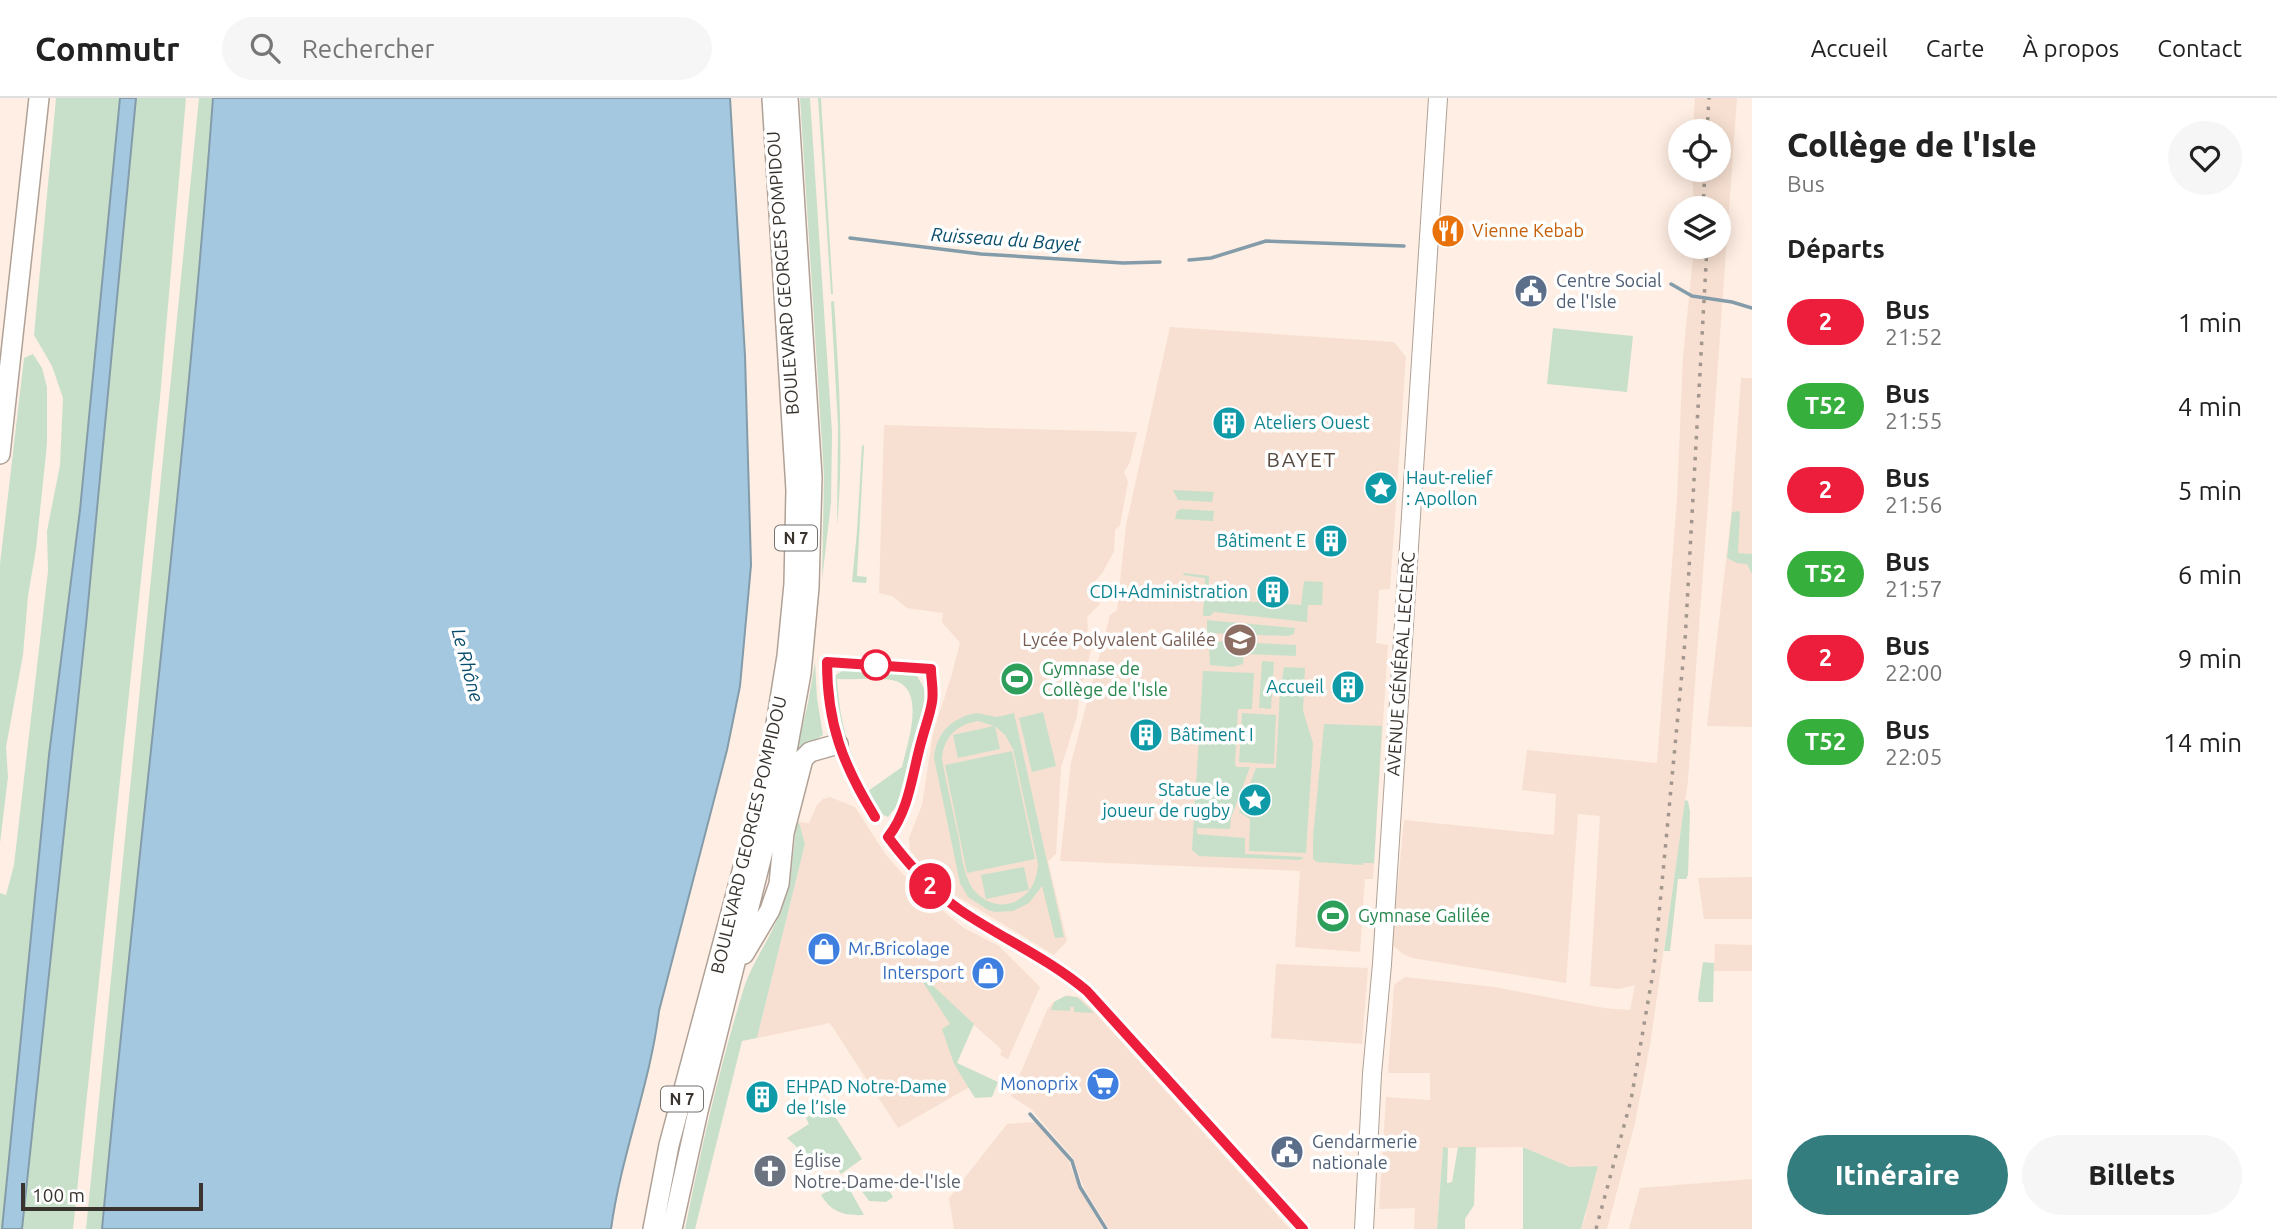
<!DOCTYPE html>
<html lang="fr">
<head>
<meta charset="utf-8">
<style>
	:root { --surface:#fff; --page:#f6f6f6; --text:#222; --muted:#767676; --line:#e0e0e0; --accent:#337d7e }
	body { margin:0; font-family:Ubuntu,sans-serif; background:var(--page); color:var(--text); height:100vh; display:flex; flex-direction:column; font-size:26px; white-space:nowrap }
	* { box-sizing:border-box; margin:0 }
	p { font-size:23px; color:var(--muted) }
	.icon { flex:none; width:38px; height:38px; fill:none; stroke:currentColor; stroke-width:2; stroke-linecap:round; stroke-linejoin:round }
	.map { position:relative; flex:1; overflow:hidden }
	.sheet { display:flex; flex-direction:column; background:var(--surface); width:525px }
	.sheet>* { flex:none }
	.badge { padding:0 14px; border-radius:23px; font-size:24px; line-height:46px }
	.buttons { position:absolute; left:1668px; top:21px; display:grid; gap:14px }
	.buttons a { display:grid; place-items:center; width:63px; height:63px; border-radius:50%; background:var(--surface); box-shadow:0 4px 18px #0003; font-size:35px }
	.scale { position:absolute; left:21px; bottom:18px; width:182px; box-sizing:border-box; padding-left:7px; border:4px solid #3a342f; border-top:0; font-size:19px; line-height:24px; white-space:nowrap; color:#3a342f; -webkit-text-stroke:5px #fff; paint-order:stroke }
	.map>.badge { position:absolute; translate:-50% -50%; box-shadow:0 0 0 4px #fff }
	h2 { padding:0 35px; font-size:26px; line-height:63px }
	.round { display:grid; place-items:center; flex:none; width:74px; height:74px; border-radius:37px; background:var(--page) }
	.head { display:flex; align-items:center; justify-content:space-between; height:119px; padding:0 35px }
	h1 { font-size:33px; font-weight:800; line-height:52px }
	.button { display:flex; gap:14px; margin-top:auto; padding:14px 35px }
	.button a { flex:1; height:80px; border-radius:42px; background:var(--accent); color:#fff; font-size:28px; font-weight:800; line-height:80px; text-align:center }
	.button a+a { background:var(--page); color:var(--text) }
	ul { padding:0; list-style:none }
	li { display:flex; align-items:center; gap:21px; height:84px; padding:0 35px }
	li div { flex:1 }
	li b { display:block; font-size:26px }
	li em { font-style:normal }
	li .badge { min-width:77px; font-weight:700; text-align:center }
	header { display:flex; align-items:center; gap:42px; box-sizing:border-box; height:98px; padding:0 35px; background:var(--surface); border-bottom:2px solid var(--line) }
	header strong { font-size:33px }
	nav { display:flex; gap:38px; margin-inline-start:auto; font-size:24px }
	.search { width:490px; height:63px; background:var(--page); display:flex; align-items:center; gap:18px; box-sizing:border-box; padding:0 24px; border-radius:38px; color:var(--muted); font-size:26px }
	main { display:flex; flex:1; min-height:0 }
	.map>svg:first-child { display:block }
</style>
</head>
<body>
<header>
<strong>Commutr</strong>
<div class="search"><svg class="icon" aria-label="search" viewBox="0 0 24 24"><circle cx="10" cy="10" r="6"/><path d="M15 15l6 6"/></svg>Rechercher</div>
<nav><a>Accueil</a><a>Carte</a><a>À propos</a><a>Contact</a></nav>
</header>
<main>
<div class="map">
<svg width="1752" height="1131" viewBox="0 0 1752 1131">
	<rect width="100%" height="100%" fill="#ffeee3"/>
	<path fill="#f7e0d1" d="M1695,0h42l-49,683 -38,264 -15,78 -28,106h-26l5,-15 -16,-47 -47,-20 -80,1 -6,81h-23l1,-21 -36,1 7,-112 44,3v-27h-42l6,-88 11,-8 89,10 110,21 26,2 5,-25 -16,4 -29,-3 10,-170 -22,-2 -12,169 -154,-25 -9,-4 -11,-9 12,-125 150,15 2,-41 -34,-4 5,-40 130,13 20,-266 6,-140 11,-110h24v-39h-24l-2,-38h26v-39h-25z
		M1170,229l224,15 12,15 -16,232 -11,1 -3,53 12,2 -15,234h-8l-5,73 -65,-5 5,-76 -240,-10 11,-98 39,-148 7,-5 9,-85z
		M1741,280h11v349l-45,-1 24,-209z
		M884,327l253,7 -7,30 -6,10 4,10 -8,43 -5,5 -1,21 -11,21 -16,18 13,14 -13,13 1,12 -6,17 10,1 -12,44 -3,25 -16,52 -5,86 -8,7 19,80 -13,14 -99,-60 -32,-29 -13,-16 -1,-12 13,-33 11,-72 18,-56 9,-34 -18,-21 1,-9 -36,-5 -15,-12 -13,-3z
		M830,699l25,10 31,48 31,35 47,38 35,18 41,41 -32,72 -8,-4 2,-5 -29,-26 -16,39 30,14 -89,51 -68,-105 -73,15 48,-194 -6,-22 10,1 8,-18 6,-6z
		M1752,779v42h-48l-6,-41z
		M1715,846l37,1v26h-38z
		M1276,866l92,4 -6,76 -91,-6z
		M1068,897l12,3 10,9 200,222h-181l-25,-41 -11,-30 -42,-49 -20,-13 36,-86 6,-8z
		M1035,1024l33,38 11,28 24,41h-149l-5,-31 58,-74z
		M1752,1081v50h-123l11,-41z"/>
	<path fill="#c8e0c9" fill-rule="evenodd" d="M56,0h64l-40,412 -31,245 -47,474h-2v-336l6,2 8,-30 34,-294 -1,-40 13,-66 3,-67 -11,-32 -18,-31z
		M136,0h50l-26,300 -87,831h-51l64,-604z
		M199,0h14c-28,378 -76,754 -111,1131h-16z
		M800,0h10l22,334 -1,71 -9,77 2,-104z
		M818,0h3l12,196h-2z
		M834,203c5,76 10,150 3,225l1,-100 -7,-124z
		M1553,230l80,8 -6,56 -80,-8z
		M33,256l9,14 5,19v57l-11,105 -8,47 -5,59 -17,92 2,30 -8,66v-279l24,-206z
		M862,347l2,1 -7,130 10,1 -1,6 -14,-1 5,-51z
		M1173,392l41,2 -2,10 -34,-2z
		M1182,411l32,2 -1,10 -38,-2 2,-8z
		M1740,413l-2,42 14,1v20l-5,-10 -10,-1 -10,-5 5,-46z
		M1184,475l25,3 -1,21 35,-2v6l58,4 3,-24 19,1 -1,23h-14l-1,17 -93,-10 -4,4h-7l2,-38 -22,-3z
		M1207,522l88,8 -1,6 -6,2 -81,-3z
		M1216,543l80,4v11l-52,-2 -1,10 -11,3 -22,-2 -1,-17z
		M1262,563l12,1 -3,47 -12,-1z
		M815,564l2,36 6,37 -11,7 -24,44 20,-83z
		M848,569l55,3 14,6 7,12 1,17 -22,84 -7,18 -8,10 -9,-4 -11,-22 34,-24c5,-23 26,-80 -10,-87 -18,-3 -38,0 -55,-1 2,33 8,61 21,91l-3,1c-10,-24 -27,-71 -19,-96z
		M1284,569l21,1 -2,43 10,32 -7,110 -57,-2 1,-32 -11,-7 17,-44h20l4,-77z
		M1203,573l51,2 -2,36h-14l-3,56 2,2h13l-19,51 -1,11 -33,-1v6l48,4v16l59,3 -4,3 -101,-4 -7,-6z
		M1043,614l13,54 -24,6 -13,-54z
		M977,615l20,4 17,-4 50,224 -9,1 -13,-52 -13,17 -16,8 -18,1 -7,-2 -20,-13 -8,-14 -26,-125c2,-25 18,-41 43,-45zM978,623l16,5 -41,9 5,23 42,-9 -5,-23 10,9 8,14 25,115c-1,15 -6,28 -20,36 -18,11 -41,0 -49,-18 -6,-13 -8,-29 -10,-43 -6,-26 -12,-53 -17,-80 1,-21 15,-35 36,-38z
		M1242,615l34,2 -2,49 -35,-2z
		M1324,626l58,2 -8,137h-11v2l-46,-3 -4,-3v-22z
		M1012,653l23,108 -68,14 -22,-108z
		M1685,702l3,1 2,11 -2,63 -2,4h-8l-8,72h-6z
		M799,724l6,22 -48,194 -15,3 -47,188h-10c16,-80 34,-160 58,-238 8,-27 26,-50 36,-76 12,-30 14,-57 17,-88z
		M1024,769l5,23 -43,9 -5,-24z
		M1703,864l11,1 -1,39h-14l-1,-4z
		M913,869l61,57 -17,39 41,19 -6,15 -17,1 -21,-34 -12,-35 8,-5z
		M1065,898l12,1 17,16 -20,-1v-5h-4v4l-19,-1 3,-8z
		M827,1006l35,55 -21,15 -10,-15 -25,14 -5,-22 -14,-13 22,-14 -3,-6z
		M1443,1049l5,1 -1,35 5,-1 6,-35h18l-2,58 -9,14v10h-28z
		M1523,1049l47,20 28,-1 -17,63h-58z
		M882,1080l11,19 -7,5 -17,-1 -8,-11z
		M845,1083l19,34c-20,1 -33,-3 -43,-20z"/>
	<path fill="#a4c8df" stroke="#849caa" stroke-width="2" d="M120,0h16l-50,527 -64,604h-20l47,-474 31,-245z
		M213,0h517l15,258 6,209 -11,121 -13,64 -68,261c-9,74 -38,144 -48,218h-509c35,-377 83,-753 111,-1131z"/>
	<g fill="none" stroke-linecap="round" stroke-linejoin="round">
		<path stroke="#849caa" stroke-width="3.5" d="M850,140l131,16 142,9 37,-1
			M1189,162l22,-2 55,-17 138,5
			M1671,186l21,12 40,6 20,6
			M1030,1016l42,47 8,26 26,42"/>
		<defs>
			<path id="secondary" d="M1364,1131l8,-155 10,-110 56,-866"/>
			<path id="primary" d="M0,356l39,-356
				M744,856l26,-44 9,-26 5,-51 19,-74 7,-7 28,-8
				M653,1131l16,-84 87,-326 16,-70 15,-93 7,-72 2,-94 -24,-392
				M672,1131l26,-118 86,-344 17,-94 8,-86 3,-110 -24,-379"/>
		</defs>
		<use href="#secondary" stroke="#b0a196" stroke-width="20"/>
		<use href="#primary" stroke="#b0a196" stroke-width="22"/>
		<use href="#secondary" stroke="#fff" stroke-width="18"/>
		<use href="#primary" stroke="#fff" stroke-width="19"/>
		<path stroke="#a2978e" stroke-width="3.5" stroke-dasharray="3.5 7" stroke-linecap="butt" d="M1707,33l2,-33
			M1703,110l2,-38
			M1596,1131l35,-129 23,-133 31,-326 22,-394"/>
	</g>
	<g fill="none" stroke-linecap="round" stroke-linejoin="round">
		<defs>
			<path id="line" d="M875,719c-32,-52 -48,-93 -48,-155l104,7c0,11 3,22 1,33 -2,13 -7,25 -10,37 -10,34 -12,70 -34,98 21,28 43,53 72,73 41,28 88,48 127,81l216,238"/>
		</defs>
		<use href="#line" stroke="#fff" stroke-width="16"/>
		<use href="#line" stroke="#ed1e3c" stroke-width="10"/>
	</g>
	<defs>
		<symbol id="restaurant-disc" viewBox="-11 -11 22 22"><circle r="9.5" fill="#e8710a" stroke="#fff"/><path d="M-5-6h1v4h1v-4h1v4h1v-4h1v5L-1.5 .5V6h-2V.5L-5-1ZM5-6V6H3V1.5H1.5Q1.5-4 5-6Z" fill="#fff"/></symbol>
		<symbol id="civic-disc" viewBox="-11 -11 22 22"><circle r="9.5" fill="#5c6f8a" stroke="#fff"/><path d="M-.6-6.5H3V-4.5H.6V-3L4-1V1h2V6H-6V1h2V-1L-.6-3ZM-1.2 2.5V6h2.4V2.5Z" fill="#fff"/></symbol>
		<symbol id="building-disc" viewBox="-11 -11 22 22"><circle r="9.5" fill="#0f9aa8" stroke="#fff"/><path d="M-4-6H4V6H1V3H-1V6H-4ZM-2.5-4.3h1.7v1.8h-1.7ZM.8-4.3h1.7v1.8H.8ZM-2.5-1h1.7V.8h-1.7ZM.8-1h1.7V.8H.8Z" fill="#fff"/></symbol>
		<symbol id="sight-disc" viewBox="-11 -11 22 22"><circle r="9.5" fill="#0f9aa8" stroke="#fff"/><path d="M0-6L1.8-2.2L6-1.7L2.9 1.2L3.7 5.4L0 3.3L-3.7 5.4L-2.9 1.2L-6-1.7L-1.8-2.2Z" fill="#fff"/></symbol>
		<symbol id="school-disc" viewBox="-11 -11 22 22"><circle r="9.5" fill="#8d6e63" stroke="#fff"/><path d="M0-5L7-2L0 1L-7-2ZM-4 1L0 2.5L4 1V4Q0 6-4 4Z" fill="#fff"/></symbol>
		<symbol id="stadium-disc" viewBox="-11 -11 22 22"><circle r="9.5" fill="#2e9e5b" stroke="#fff"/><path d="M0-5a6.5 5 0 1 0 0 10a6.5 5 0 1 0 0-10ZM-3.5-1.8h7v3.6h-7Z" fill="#fff"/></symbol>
		<symbol id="shop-disc" viewBox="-11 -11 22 22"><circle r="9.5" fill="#3f7fe0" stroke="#fff"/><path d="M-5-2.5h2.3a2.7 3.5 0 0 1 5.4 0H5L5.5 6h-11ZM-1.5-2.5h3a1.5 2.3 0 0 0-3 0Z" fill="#fff"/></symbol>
		<symbol id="supermarket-disc" viewBox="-11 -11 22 22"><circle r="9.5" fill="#3f7fe0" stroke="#fff"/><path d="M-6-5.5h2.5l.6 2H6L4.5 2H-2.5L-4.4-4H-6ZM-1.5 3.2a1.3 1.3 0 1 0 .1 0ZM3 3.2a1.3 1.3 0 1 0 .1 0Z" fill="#fff"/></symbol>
		<symbol id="church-disc" viewBox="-11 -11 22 22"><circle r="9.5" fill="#6b7280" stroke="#fff"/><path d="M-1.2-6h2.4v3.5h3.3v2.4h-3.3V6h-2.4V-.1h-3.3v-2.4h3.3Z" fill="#fff"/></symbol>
	</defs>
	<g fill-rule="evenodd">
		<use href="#restaurant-disc" x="1429" y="114" width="38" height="38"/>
		<use href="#civic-disc" x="1512" y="174" width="38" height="38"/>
		<use href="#building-disc" x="1210" y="306" width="38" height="38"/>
		<use href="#sight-disc" x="1362" y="371" width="38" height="38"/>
		<use href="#building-disc" x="1312" y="424" width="38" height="38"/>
		<use href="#building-disc" x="1254" y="475" width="38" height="38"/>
		<use href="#school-disc" x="1221" y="523" width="38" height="38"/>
		<use href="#stadium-disc" x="998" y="562" width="38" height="38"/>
		<use href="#building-disc" x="1329" y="570" width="38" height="38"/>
		<use href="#building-disc" x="1127" y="618" width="38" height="38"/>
		<use href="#sight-disc" x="1236" y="683" width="38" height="38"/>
		<use href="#stadium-disc" x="1314" y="799" width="38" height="38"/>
		<use href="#shop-disc" x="805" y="832" width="38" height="38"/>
		<use href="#shop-disc" x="969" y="856" width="38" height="38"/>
		<use href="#supermarket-disc" x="1084" y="967" width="38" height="38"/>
		<use href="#building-disc" x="743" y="980" width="38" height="38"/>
		<use href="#civic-disc" x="1268" y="1035" width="38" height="38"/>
		<use href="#church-disc" x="751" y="1054" width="38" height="38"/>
	</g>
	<circle fill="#fff" stroke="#ed1e3c" stroke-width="3.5" cx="876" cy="567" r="14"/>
	<g text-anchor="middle" stroke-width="7" stroke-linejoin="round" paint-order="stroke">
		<g fill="#fff" stroke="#75716d" stroke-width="2">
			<rect x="775" y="427.5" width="42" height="25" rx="5"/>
			<rect x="661" y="988.5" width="42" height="25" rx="5"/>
		</g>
		<g font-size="16" font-weight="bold" fill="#3a342f">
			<text x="796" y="446">N 7</text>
			<text x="682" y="1007">N 7</text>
		</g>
		<g font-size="18" fill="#c56008" stroke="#fff" text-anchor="start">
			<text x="1472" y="139">Vienne Kebab</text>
		</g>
		<g font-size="18" fill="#3a342f" stroke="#fff">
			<text transform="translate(783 175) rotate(-94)" y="6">BOULEVARD GEORGES POMPIDOU</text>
			<text transform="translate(1401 566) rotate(-86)" y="6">AVENUE GÉNÉRAL LECLERC</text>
			<text transform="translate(749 737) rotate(-77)" y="6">BOULEVARD GEORGES POMPIDOU</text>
		</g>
		<g font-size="18" fill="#4e5e75" stroke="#fff" text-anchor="start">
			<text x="1556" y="189">Centre Social<tspan x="1556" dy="21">de l'Isle</tspan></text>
			<text x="1312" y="1050">Gendarmerie<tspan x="1312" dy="21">nationale</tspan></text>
		</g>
		<g font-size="18" fill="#0d838f" stroke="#fff" text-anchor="start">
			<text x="1254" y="331">Ateliers Ouest</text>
			<text x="1406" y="386">Haut-relief<tspan x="1406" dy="21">: Apollon</tspan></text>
			<text x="1306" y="449" text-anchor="end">Bâtiment E</text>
			<text x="1248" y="500" text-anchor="end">CDI+Administration</text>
			<text x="1324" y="595" text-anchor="end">Accueil</text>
			<text x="1170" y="643">Bâtiment I</text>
			<text x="1230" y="698" text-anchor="end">Statue le<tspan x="1230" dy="21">joueur de rugby</tspan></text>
			<text x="786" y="995">EHPAD Notre-Dame<tspan x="786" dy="21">de l’Isle</tspan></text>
		</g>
		<g font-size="18" fill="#785e54" stroke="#fff" text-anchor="end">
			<text x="1216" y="548">Lycée Polyvalent Galilée</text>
		</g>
		<g font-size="18" fill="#27864d" stroke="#fff" text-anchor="start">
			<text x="1042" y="577">Gymnase de<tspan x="1042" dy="21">Collège de l'Isle</tspan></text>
			<text x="1358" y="824">Gymnase Galilée</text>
		</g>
		<g font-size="18" fill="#366cbe" stroke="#fff" text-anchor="end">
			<text x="848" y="857" text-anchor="start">Mr.Bricolage</text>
			<text x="964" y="881">Intersport</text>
			<text x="1078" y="992">Monoprix</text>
		</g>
		<g font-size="18" fill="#5b616d" stroke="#fff" text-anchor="start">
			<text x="794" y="1069">Église<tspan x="794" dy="21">Notre-Dame-de-l'Isle</tspan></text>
		</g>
		<g font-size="19" font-style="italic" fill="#094d6c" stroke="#fff">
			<text transform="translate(1006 141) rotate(4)" y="7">Ruisseau du Bayet</text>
			<text transform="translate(468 567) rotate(75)" y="7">Le Rhône</text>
		</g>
		<g font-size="21" letter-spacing="2" fill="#574940" stroke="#fff">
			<text x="1302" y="369">BAYET</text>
		</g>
	</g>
</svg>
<div class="buttons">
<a><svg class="icon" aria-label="locate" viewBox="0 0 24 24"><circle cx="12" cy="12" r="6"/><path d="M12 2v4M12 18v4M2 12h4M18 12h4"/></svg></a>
<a><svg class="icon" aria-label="layers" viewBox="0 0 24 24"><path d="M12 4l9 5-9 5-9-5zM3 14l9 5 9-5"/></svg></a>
</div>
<div class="scale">100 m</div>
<b class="badge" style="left:930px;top:788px;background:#ed1e3c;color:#fff">2</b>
</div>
<section class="sheet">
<div class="head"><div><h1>Collège de l'Isle</h1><p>Bus</p></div><a class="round"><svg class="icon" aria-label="heart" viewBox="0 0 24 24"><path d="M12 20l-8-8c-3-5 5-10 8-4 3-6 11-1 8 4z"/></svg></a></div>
<h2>Départs</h2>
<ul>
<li><span class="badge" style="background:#ed1e3c;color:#fff">2</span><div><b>Bus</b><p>21:52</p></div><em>1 min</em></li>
<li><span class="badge" style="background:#36af3d;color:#fff">T52</span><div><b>Bus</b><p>21:55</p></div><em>4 min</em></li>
<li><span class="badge" style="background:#ed1e3c;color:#fff">2</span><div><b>Bus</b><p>21:56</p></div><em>5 min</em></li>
<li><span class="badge" style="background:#36af3d;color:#fff">T52</span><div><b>Bus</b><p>21:57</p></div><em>6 min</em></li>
<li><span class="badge" style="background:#ed1e3c;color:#fff">2</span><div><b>Bus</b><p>22:00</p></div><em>9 min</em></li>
<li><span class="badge" style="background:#36af3d;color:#fff">T52</span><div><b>Bus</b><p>22:05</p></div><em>14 min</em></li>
</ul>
<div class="button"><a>Itinéraire</a><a>Billets</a></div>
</section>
</main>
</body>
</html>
